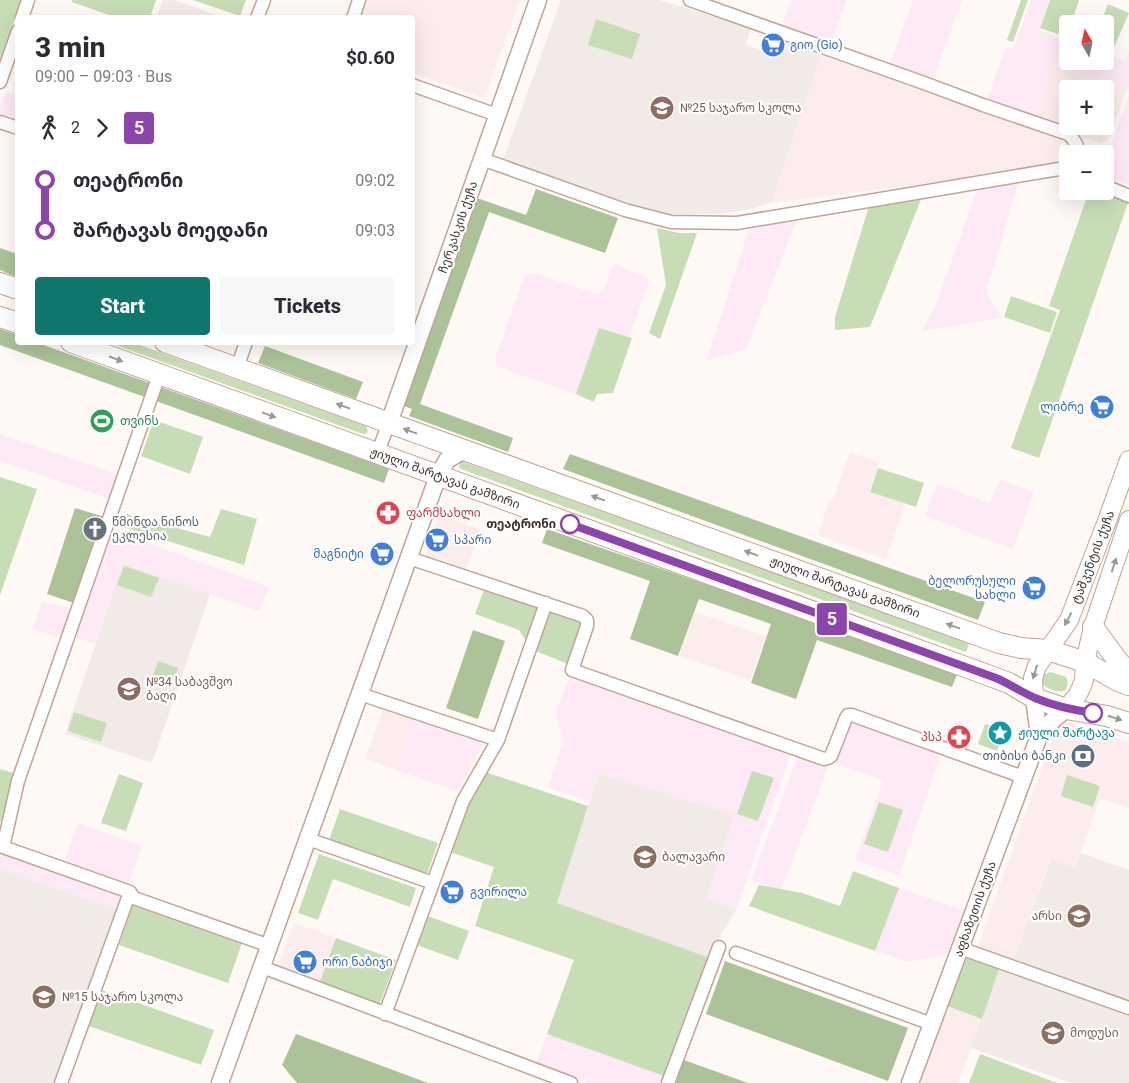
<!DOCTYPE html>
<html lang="en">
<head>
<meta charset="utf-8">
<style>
	:root { --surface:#fff; --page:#f7f7f7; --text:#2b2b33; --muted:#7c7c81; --accent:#0f766e }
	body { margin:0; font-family:Roboto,"Noto Sans Georgian",sans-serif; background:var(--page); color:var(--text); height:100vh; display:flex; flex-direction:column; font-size:19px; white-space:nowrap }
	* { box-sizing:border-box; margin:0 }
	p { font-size:16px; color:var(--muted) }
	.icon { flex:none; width:28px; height:28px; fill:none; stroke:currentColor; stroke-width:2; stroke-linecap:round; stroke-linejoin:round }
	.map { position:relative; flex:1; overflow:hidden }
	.side { position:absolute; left:15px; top:15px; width:400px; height:330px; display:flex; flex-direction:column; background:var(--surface); border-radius:5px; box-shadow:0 5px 20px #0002 }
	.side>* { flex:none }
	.badge { padding:0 10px; border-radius:4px; font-size:18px; line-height:32px }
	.needle { width:32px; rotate:351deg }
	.fabs { position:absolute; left:1059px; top:15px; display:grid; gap:10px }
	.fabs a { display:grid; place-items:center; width:55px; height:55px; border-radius:5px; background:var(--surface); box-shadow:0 5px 20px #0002; font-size:25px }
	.map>.badge { position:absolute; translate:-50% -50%; box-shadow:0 0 0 2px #fff }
	.legs { display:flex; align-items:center; gap:8px; height:55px; padding:0 20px; font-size:16px }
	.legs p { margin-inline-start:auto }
	.headline { display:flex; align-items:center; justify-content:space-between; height:85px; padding:0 20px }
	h1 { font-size:28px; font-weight:800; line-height:38px }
	.action { display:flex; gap:10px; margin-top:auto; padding:10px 20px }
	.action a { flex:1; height:58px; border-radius:5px; background:var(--accent); color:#fff; font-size:20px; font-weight:800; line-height:58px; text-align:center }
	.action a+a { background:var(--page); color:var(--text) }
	ul { padding:0 20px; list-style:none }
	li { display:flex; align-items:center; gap:18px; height:50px; font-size:19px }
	li i { display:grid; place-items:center; width:8px; height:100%; margin:0 6px; background:currentColor }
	li i::after { content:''; width:12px; height:12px; margin:-6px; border:4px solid; border-radius:50%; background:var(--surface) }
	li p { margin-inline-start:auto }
	li:first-child i { background:linear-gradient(#0000 50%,currentColor 0) }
	li:last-child i { background:linear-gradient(currentColor 50%,#0000 0) }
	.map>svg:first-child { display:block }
</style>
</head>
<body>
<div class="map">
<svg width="1129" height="1083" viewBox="0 0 1129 1083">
	<rect width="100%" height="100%" fill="#fff9f5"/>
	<path fill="#fcecec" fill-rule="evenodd" d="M366,0h154l-36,98 -71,-25 -1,-55 -52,-1z
		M821,56l229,75 13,6 -9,30 -283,36z
		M1054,64l73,25 -20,52 -6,3 -66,-25zM1068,89h37v37h-37z
		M850,452l29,11 -10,29 36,12 -19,55 -68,-24 11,-34h4z
		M439,515l42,15 -17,46 -41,-15z
		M695,612l71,24 -16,44 -71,-24z
		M384,707l29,10 -17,53 -31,-11z
		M1066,721l63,22v65l-29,-10 -25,70 -25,-9 -37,103 -36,-13 78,-218z
		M294,923l42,15 -17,46 -42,-15z
		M947,1006l35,13 -24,64h-38z"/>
	<path fill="#fee9f7" d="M791,0h55l-15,44 -49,-18z
		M913,0h49l-29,80 -44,-15z
		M1031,0h18l-10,30 28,11 1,20h37v-7l20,7 4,-10v39l-75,-26 -19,55 -49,-17 20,-55 7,2z
		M6,92l11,4v27l-17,-6v-9z
		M1129,96v89l-24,-8v-15z
		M1019,182l-33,110 16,26 -81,13 15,-26 41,-115z
		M798,217l-52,132 -39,11 43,-134z
		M614,264l36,15 -21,58 -30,-9 -23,66 -75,-26 -5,-5v-7l28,-79 5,-3h8l60,20 7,-4z
		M0,434l118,40 -8,25 -110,-38z
		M1000,480l34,12 -21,57 -88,-33 12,-32 53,19z
		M109,529l160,58 -10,24 -136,-47 -28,80 -21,-7z
		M42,601l35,9 -10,30 -34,-11z
		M571,674l220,80 -55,156 -30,-12 27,-83 -134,-40 -9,26 -42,-13 15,-46 -7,-32z
		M413,717l72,24 -28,50 -61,-21z
		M851,721l91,31 -43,123 -44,-15 28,-80 -47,-16z
		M798,756l30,11 -47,124 -30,-11z
		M78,823l64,23 -23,64 -119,-41v-19l61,21z
		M899,888l65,22 -17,44 -38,8 -34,-11z
		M547,1034l120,43 -10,6h-69l-52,-18z"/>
	<path fill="#f1eae6" d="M163,0h11l48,17h-66z
		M561,0h98l92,28 -5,17 30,10 6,-15 39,16 -50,147 -20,6 -32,5h-53l-29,-7 -134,-47z
		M123,564l87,30 -58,169 -87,-29z
		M599,774l135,41 -28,83 30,12 -20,33 -6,15 -153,-55z
		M1081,853l48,17v133l-116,-41 38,-103 24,9z
		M0,869l119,41 -63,173h-56z
		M999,969l130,46v68h-58l-100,-35z"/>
	<path fill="#c7ddb6" d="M0,0h22l-22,60z
		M72,0h84l-6,18 -38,-1v-1l-40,-14z
		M193,0h53l-6,16z
		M1021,0h7l-15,42 -6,-2z
		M1050,0h29l-8,24h-3l-1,13 -27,-9z
		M1108,4l21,9 -14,32 -10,-4v-17h-5z
		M596,19l44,15 -8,25 -44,-14z
		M1089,191h16l24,9 -90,258 -28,-10 49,-138 -11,-4z
		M922,197l-52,130 -35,3v-13l34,-111z
		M657,228l22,5h18l-37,106 -11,-6 17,-48z
		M1011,296l46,16 -7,21 -46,-16z
		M599,328l33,10 -19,55 -16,1 -3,8 -18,-8z
		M110,343h24l232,83 2,5 -2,3h-3z
		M154,420l49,17 -13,37 -49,-18z
		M462,461l2,1 505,181 -3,9 -505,-183 -2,-2 1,-5z
		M878,468l46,15 -8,24 -46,-15z
		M0,477l37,12 -37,106z
		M221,509l36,10 -13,46 -121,-38 3,-13 84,23z
		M124,566l35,12 -8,19 -34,-12z
		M485,587l92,30 4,9 -13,38 -37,-15 -12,-19 -44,-16z
		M158,661l20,7 -6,18 -20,-7z
		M1051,672l15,5c3,6 2,10 -2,14 -8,1 -17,-2 -22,-8 1,-6 2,-10 9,-11z
		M74,712l33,11 -6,19 -33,-11z
		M985,724l19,7 -7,20 -19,-7z
		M0,769l17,5 -17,49z
		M752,771l22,7 -16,43 -21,-7z
		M485,772l103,34 -31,97 153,55 -43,119 -120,-43 27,-74 -99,-34 19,-59 -44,-15 17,-51z
		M119,774l24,9 -17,48 -25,-8z
		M1067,775l33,11 -7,21 -32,-11z
		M879,802l24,8 -15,42 -24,-8z
		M340,809l98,34 -12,34 -98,-34z
		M319,854l97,34 -6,19 -77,-28 -15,41 -20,-7z
		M853,871l46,17 -24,63 -126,-45 10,-21 43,8 38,13z
		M134,902l109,38 -15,43 -109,-38z
		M425,915l44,16 -11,29 -44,-16z
		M336,938l60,22 -17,46 -60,-22z
		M965,957l34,12 -17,50 -35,-13z
		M99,989l115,41 -13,35 -115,-40z
		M980,1054l77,29h-88z"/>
	<path fill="#acc399" d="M536,189l82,29 -13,35 -116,-41 -69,192 93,34 -5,14 -99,-36 3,-7 -11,-4 76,-207 49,17z
		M0,248l17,6v23l-17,-7z
		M0,329l17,6 1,7 20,1 351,126 -5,14 -384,-138z
		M265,346l98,36 -7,17 -98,-36z
		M570,454l415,148 -7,18 -415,-151z
		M75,508l30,9 -28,87 -30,-10z
		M547,529l411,143 -6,15 -135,-47 -21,59 -45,-16 20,-59 -72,-25 -21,57 -48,-17 20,-58 -108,-38z
		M473,630l32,11 -27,78 -32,-11z
		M725,961l183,67 -20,53 -182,-67z
		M296,1034l132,49h-131l-15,-18z
		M684,1060l64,23h-72z"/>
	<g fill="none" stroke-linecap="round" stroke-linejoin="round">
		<defs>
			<path id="minor" d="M690,0l234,83 59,22 85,29c7,6 10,11 10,20
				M22,18l6,-18
				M257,18l7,-18
				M353,18l6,-18
				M0,82l18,-51
				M412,85l85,30
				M0,122l18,6
				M482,159l143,51 46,12 66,1 322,-54 9,3
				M1105,186l24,10
				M237,368l9,-26
				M377,454l12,-31
				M409,558l174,58 4,4v6l-15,44 252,89 4,-1 3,-2 15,-38 2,-3h4l171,62
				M360,694l138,46
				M308,839l125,44
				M0,846l130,46 4,6 136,48
				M3,847l15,-66 141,-406
				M960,948l169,60
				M736,953l196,71
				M262,967l309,116
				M385,1014l78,-213 35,-61 48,-137
				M61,1083l69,-191
				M668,1083l51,-136"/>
			<path id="tertiary" d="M389,423l149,-423
				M1034,698l5,38
				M220,1083l218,-607 9,-16 17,-10
				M910,1083l129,-347 15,-17 12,-10"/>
			<path id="secondary" d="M1034,698l-1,-20 4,-12 32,-46 38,-99 22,-61
				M1066,709l11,-13 4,-8 3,-8 1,-18 8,-35 36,-107"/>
			<path id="primary" d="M0,283l18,6
				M0,317l18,6
				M71,342l911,331 27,10 25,15 32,11 41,7 22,7
				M165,342l834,301 22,5 27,2 37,12 33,19 11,4
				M1093,627l22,30 14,17"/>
		</defs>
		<use href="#minor" stroke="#c1a495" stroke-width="15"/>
		<use href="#tertiary" stroke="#c1a495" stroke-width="19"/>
		<use href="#secondary" stroke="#c1a495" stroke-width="20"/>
		<use href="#primary" stroke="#c1a495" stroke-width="22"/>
		<use href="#minor" stroke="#fff" stroke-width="12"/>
		<use href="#tertiary" stroke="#fff" stroke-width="16"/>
		<use href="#secondary" stroke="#fff" stroke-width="18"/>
		<use href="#primary" stroke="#fff" stroke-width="20"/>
	</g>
	<defs><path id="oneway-solid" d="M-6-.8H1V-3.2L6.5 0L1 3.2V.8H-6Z" transform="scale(1.25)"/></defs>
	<g fill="#9e9894">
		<use href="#oneway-solid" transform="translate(116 359) rotate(20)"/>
		<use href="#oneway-solid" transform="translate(343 406) rotate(-160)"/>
		<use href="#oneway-solid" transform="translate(269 415) rotate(20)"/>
		<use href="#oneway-solid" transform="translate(410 431) rotate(-160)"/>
		<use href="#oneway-solid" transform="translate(598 498) rotate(-160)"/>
		<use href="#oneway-solid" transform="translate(751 553) rotate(-160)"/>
		<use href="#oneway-solid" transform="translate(1114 565) rotate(-72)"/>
		<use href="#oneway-solid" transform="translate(1068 619) rotate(118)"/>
		<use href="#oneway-solid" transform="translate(953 626) rotate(-160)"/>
		<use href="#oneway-solid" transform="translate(1035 672) rotate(107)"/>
		<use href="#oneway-solid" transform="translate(1115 718) rotate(18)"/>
	</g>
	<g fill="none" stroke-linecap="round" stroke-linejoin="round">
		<defs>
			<path id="line-1" d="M570,524l426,154c14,6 25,14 39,20 19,8 38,12 58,15"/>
		</defs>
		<use href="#line-1" stroke="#fff" stroke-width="11"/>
		<use href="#line-1" stroke="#8e44ad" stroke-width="8"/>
	</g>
	<defs>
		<symbol id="supermarket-disc" viewBox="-11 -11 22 22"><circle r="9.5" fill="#3f7fe0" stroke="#fff"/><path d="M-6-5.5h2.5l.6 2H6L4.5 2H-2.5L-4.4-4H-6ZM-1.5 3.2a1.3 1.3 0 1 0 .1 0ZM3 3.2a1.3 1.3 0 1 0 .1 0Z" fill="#fff"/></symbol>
		<symbol id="school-disc" viewBox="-11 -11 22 22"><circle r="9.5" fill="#8d6e63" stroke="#fff"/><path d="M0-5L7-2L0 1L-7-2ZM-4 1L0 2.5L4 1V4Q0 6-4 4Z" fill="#fff"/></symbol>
		<symbol id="stadium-disc" viewBox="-11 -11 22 22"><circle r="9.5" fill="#2e9e5b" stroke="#fff"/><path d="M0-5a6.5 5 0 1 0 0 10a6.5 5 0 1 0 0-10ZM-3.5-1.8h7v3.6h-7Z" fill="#fff"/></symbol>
		<symbol id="pharmacy-disc" viewBox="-11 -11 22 22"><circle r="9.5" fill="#e0444e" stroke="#fff"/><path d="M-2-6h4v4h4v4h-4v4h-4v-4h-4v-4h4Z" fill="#fff"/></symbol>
		<symbol id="church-disc" viewBox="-11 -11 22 22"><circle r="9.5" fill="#6b7280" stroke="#fff"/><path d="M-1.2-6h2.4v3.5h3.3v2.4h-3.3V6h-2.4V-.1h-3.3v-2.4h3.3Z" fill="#fff"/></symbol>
		<symbol id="sight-disc" viewBox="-11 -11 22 22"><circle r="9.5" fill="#0f9aa8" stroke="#fff"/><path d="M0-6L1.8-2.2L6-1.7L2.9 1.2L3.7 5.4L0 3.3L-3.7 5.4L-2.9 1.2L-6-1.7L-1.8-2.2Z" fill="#fff"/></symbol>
		<symbol id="bank-disc" viewBox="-11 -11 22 22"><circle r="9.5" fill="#5c6f8a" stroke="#fff"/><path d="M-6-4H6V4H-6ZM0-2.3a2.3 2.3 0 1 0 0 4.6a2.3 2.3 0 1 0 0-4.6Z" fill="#fff"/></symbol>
		<symbol id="university-disc" viewBox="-11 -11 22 22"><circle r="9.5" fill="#8d6e63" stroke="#fff"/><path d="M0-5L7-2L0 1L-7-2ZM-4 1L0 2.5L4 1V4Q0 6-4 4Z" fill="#fff"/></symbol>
	</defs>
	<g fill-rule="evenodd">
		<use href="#supermarket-disc" x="759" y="31" width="28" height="28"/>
		<use href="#school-disc" x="648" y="94" width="28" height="28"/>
		<use href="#supermarket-disc" x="1088" y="393" width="28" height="28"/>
		<use href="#stadium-disc" x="88" y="407" width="28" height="28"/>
		<use href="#pharmacy-disc" x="374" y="499" width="28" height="28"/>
		<use href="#church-disc" x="81" y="515" width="28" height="28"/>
		<use href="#supermarket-disc" x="423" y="526" width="28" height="28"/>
		<use href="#supermarket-disc" x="368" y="540" width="28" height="28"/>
		<use href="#supermarket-disc" x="1020" y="574" width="28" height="28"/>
		<use href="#school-disc" x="115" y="675" width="28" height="28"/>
		<use href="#sight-disc" x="986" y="719" width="28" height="28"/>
		<use href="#pharmacy-disc" x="945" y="723" width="28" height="28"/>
		<use href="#bank-disc" x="1069" y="742" width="28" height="28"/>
		<use href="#school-disc" x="631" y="843" width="28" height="28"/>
		<use href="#supermarket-disc" x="438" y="878" width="28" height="28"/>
		<use href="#university-disc" x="1065" y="902" width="28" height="28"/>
		<use href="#supermarket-disc" x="291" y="948" width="28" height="28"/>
		<use href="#school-disc" x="30" y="983" width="28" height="28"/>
		<use href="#university-disc" x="1039" y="1019" width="28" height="28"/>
	</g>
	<g fill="#fff" stroke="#8e44ad" stroke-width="2.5">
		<circle cx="570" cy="524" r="9"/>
		<circle cx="1093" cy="713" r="9"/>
	</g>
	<g text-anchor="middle" stroke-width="4.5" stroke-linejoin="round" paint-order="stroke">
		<g font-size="12" fill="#366cbe" stroke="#fff" text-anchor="start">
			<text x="790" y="49">გიო (Gio)</text>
			<text x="1084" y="411" text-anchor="end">ლიბრე</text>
			<text x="454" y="544">სპარი</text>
			<text x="364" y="558" text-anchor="end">მაგნიტი</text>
			<text x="1016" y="585" text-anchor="end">ბელორუსული<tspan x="1016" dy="14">სახლი</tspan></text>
			<text x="470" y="896">გვირილა</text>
			<text x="322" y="966">ორი ნაბიჯი</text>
		</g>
		<g font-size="12" fill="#785e54" stroke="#fff" text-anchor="start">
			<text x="680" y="112">№25 საჯარო სკოლა</text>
			<text x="146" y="686">№34 საბავშვო<tspan x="146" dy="14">ბაღი</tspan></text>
			<text x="662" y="861">ბალავარი</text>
			<text x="1062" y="920" text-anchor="end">არსი</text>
			<text x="62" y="1001">№15 საჯარო სკოლა</text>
			<text x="1070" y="1037">მოდუსი</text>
		</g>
		<g font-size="12" fill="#3c302a" stroke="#fff">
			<text transform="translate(458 227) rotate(-71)" y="4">ჩერკასკის ქუჩა</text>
			<text transform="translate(445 478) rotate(20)" y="4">ჟიული შარტავას გამზირი</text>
			<text transform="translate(1093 557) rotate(-69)" y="4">ტაშკენტის ქუჩა</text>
			<text transform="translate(845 587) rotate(20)" y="4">ჟიული შარტავას გამზირი</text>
			<text transform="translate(975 909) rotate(-70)" y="4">აფხაზეთის ქუჩა</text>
		</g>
		<g font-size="12" fill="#27864d" stroke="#fff" text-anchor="start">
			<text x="120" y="425">თვინს</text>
		</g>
		<g font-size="12" fill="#be3a42" stroke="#fff" text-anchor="start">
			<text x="406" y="517">ფარმსახლი</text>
			<text x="942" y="741" text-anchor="end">პსპ</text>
		</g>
		<g font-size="12" fill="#5b616d" stroke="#fff" text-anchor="start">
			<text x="112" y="526">წმინდა ნინოს<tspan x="112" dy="14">ეკლესია</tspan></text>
		</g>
		<g font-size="12" font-weight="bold" fill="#3c302a" stroke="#fff" text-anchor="end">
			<text x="556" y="528">თეატრონი</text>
		</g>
		<g font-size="12" fill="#0d838f" stroke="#fff" text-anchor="start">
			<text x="1018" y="737">ჟიული შარტავა</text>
		</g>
		<g font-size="12" fill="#4e5e75" stroke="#fff" text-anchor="end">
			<text x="1066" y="760">თიბისი ბანკი</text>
		</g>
	</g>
</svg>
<div class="fabs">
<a><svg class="needle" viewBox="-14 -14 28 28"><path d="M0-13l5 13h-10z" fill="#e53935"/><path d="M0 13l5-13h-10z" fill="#7c7c81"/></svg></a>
<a>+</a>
<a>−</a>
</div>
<b class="badge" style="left:832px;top:619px;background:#8e44ad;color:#fff">5</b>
<section class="side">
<div class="headline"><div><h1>3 min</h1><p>09:00 – 09:03 · Bus</p></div><b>$0.60</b></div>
<div class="legs"><svg class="icon" aria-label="walk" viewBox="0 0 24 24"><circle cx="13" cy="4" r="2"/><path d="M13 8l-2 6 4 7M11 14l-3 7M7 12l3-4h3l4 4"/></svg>2<svg class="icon" aria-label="forward" viewBox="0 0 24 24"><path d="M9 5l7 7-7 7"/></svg><b class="badge" style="background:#8e44ad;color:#fff">5</b></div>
<ul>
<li><i style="color:#8e44ad"></i><b>თეატრონი</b><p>09:02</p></li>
<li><i style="color:#8e44ad"></i><b>შარტავას მოედანი</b><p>09:03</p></li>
</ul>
<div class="action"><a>Start</a><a>Tickets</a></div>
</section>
</div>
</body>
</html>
